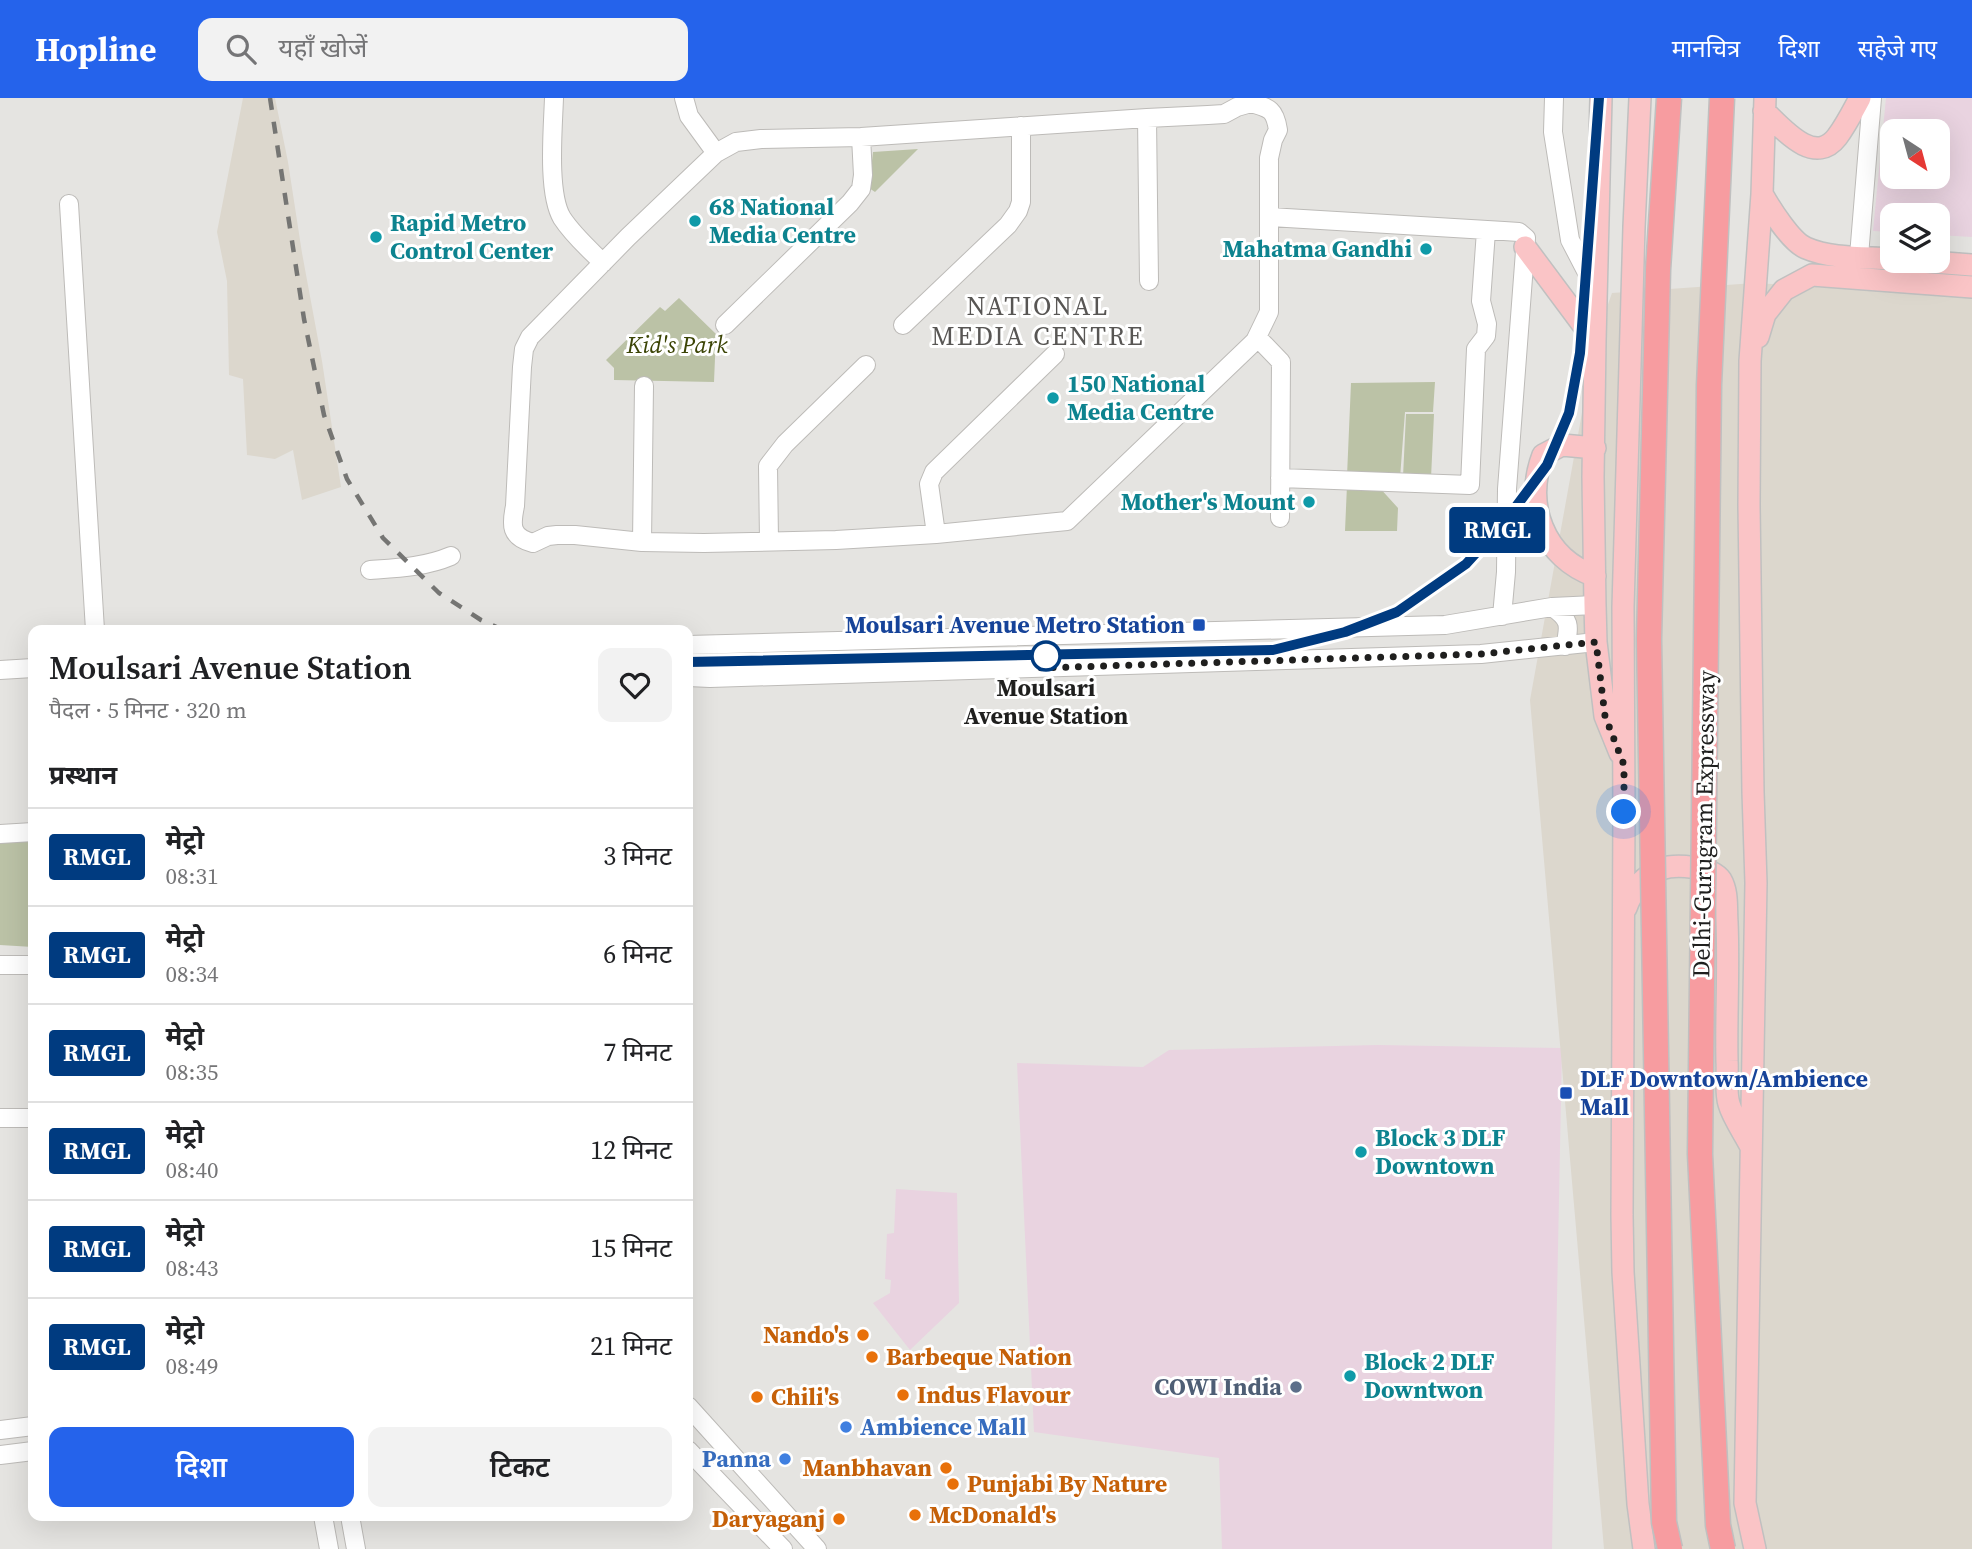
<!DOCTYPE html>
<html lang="hi">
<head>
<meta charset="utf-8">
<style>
	:root { --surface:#fff; --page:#f2f2f2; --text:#202124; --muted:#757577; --line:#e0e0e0; --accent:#2563eb }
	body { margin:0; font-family:"Source Serif 4","Noto Sans Devanagari",serif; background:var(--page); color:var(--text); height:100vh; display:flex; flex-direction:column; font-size:26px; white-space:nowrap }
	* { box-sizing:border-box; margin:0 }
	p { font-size:23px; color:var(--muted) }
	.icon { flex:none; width:38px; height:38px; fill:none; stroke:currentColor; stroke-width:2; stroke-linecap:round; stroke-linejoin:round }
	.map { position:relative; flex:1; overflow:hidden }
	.details { position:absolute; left:28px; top:527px; width:665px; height:896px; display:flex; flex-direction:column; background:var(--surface); border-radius:14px; box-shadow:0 7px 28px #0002 }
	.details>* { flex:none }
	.badge { padding:0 14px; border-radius:5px; font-size:24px; line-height:46px }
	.needle { width:46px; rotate:144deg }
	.controls { position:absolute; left:1880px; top:21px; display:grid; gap:14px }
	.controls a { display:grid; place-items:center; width:70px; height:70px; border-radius:14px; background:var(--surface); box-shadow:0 7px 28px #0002; font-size:35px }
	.you { position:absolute; width:35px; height:35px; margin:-18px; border:5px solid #fff; border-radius:50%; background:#1a73e8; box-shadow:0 0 0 10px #1a73e833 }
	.map>.badge { position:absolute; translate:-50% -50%; box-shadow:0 0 0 4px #fff }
	h2 { padding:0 21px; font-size:26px; line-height:63px }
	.round { display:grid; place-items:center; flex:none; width:74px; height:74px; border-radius:14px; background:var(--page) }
	.headline { display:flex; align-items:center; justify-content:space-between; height:119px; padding:0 21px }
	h1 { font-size:33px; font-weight:600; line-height:52px }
	.cta { display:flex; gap:14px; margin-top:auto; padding:14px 21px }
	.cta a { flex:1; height:80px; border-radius:14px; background:var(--accent); color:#fff; font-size:28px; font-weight:600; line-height:80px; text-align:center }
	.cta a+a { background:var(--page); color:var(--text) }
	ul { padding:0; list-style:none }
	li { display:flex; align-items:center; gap:21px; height:98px; padding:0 21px; border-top:2px solid var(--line) }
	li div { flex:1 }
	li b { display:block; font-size:26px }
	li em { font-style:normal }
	li .badge { min-width:77px; font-weight:700; text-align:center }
	header { display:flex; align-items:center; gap:42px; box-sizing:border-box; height:98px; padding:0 35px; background:var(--accent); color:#fff }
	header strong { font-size:33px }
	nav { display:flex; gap:38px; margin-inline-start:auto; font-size:24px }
	.search { width:490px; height:63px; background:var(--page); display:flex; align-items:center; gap:18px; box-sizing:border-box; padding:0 24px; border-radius:14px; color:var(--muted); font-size:26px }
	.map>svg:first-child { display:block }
</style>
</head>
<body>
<header>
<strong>Hopline</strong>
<div class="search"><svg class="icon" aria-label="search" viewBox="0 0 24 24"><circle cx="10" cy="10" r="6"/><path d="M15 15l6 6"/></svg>यहाँ खोजें</div>
<nav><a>मानचित्र</a><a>दिशा</a><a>सहेजे गए</a></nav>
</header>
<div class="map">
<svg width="1972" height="1451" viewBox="0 0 1972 1451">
	<rect width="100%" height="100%" fill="#e5e4e1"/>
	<path fill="#e9d3e0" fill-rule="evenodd" d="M1886,0h86v139l-35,-2v-20h-45v17l-19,-1zM1892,33h45v46h-45z
		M1378,947l184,3 -10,501h-330l-3,-91 -185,-26 -17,-369 126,4 26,-17z
		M896,1091l61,4 2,110 -49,47 -37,-47 17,-10 1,-13 -6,-1 2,-45 7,-1z"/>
	<path fill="#dcd7cd" d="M243,0h32l13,64 14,91 20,108 19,126 -39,13 -9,-50 -18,9 -28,-4 -4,-76 -14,-4 -2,-94 -10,-49z
		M1755,185l217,14v1252h-368l-74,-849 65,-359 17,-48z"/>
	<path fill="#bbc2a6" d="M918,51l-43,43 -6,-4 4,-36z
		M679,200l37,36 -2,48 -100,-2v-12l-8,-8 54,-53 5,4z
		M1435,284l-2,30h-28l-5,66 -53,-2 4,-93z
		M1406,316h28l-3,64 -28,-1z
		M1347,387l31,1 20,22 -1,23h-52z
		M0,734h33v115l-33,-2z"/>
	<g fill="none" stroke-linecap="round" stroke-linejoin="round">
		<defs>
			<path id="minor" d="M554,0c-1,30 -7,95 8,120 11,17 27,31 41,45
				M684,0l5,18 27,37
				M1554,0l-1,34 17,108 27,52
				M1251,5c19,5 24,7 27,27l-5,10 -4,18v154l-14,29 -188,180 -131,13 -100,6 -132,3 -62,-1 -67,-7h-18l-9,1 -15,7c-23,-6 -22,-18 -18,-37l7,-139 2,-18 6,-12 98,-100 88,-84 20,-11 25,-3 100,-2 286,-19 61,-3 16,-1 13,-7z
				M1147,20l2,163
				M69,106l26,426
				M1269,119l235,14 15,1 7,6 -19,251 -1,83 -4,44
				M1859,158l13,-158
				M725,227l125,-122 11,-14 2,-14 -2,-38
				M903,227l105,-100 10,-14 3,-9v-76
				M1257,239l24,25 -1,156
				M1280,380l190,7 6,-136 10,-13 1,-12 -6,-23 5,-70
				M936,436l-7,-50 5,-12 121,-118
				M769,443l-1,-75 17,-22 81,-79
				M642,444l2,-156
				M370,472c28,-2 55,-3 81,-14
				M1552,509c18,12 18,18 13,39
				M688,547l757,-20 107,-18 43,-2
				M0,572l33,-2
				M688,579l22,1 771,-24 115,-12
				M0,736l33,-2
				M0,867h33
				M0,1020h33
				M688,1308l129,143
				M0,1332l33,-4
				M688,1352l95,99
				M0,1357l33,-4
				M323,1418l6,33
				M350,1418l6,33"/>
			<path id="major" d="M1601,0l-6,243 -2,136 2,128 1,37 9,74 15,37
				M1640,0l-6,129 -11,380 1,205 -2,403 1,57 15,232 6,45
				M1764,13c18,17 50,56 73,26 9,-12 16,-26 23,-39
				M1762,96c8,14 29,48 44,54 25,11 59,9 86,11
				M1525,149l70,94
				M1919,163l53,4
				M1758,239l7,-23 19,-24 28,-15 160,12
				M1595,350l-33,-3 -19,10c-19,49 0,103 52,121
				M1626,810c6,-17 17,-32 35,-39 14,-5 51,-3 60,11 7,12 5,28 6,42 2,46 -1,93 0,139 1,13 -2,30 2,43 4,14 15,29 22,43
				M1755,1451l-10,-46 11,-620 -3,-91 -4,-287 1,-144 12,-167 3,-96"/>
		</defs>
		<use href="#minor" stroke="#bdbbb8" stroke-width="20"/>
		<use href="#major" stroke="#c0c0c0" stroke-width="24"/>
		<use href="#minor" stroke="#fff" stroke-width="18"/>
		<use href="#major" stroke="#fac4c6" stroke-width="21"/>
		<path stroke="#757573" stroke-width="4.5" stroke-dasharray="12 12" stroke-linecap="butt" d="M270,0l34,221 20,96 23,64 36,59 56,55 42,27 22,10
			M688,564l585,-12 72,-18 52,-20 69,-48 40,-44 41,-55 22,-52 11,-60 20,-255"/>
		<defs>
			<path id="highway-bridge" d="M1669,0l-11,172 -9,369 15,883 6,27
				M1722,0l-13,287 -9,769 18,371 5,24"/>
		</defs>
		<use href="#highway-bridge" stroke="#c0c0c0" stroke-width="27" stroke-linecap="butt"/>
		<use href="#highway-bridge" stroke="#f79ca0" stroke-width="24"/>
	</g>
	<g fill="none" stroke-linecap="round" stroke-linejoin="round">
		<defs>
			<path id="line" d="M688,564l585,-12 72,-18 52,-20 69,-48 40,-44 41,-55 22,-52 11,-60 19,-255"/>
		</defs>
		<use href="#line" stroke="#fff" stroke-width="16"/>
		<use href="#line" stroke="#003b80" stroke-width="10"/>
		<path stroke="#1f1f1e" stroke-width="7" stroke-dasharray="0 12.6" d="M1046,558l-5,12 440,-14 115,-12 9,74 19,49v47"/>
	</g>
	<g fill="#0f9aa8" stroke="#fff" stroke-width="2.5">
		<circle cx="695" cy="123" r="7"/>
		<circle cx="376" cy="139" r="7"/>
		<circle cx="1426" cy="151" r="7"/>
		<circle cx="1053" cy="300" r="7"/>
		<circle cx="1309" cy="404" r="7"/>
		<circle cx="1361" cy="1054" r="7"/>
		<circle cx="1350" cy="1278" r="7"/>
	</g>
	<g fill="#1a4fb4" stroke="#fff" stroke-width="2.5">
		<rect x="1192" y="520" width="14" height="14" rx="3.5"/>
		<rect x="1559" y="988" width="14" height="14" rx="3.5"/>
	</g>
	<circle fill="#fff" stroke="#003b80" stroke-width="3.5" cx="1046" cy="558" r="14"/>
	<g fill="#e8710a" stroke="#fff" stroke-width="2.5">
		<circle cx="863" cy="1237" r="7"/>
		<circle cx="872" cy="1259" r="7"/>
		<circle cx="903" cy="1297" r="7"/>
		<circle cx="757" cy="1299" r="7"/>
		<circle cx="946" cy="1370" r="7"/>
		<circle cx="953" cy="1386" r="7"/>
		<circle cx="915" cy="1417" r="7"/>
		<circle cx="839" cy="1421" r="7"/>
	</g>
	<circle fill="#5c6f8a" stroke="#fff" stroke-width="2.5" cx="1296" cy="1289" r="7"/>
	<g fill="#3f7fe0" stroke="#fff" stroke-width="2.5">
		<circle cx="846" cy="1329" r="7"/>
		<circle cx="785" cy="1361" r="7"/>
	</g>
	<g text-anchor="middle" stroke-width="6" stroke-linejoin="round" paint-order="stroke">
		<g font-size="24" font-weight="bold" fill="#0d838f" stroke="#fff" text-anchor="start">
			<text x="709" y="117">68 National<tspan x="709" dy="28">Media Centre</tspan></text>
			<text x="390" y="133">Rapid Metro<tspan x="390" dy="28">Control Center</tspan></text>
			<text x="1412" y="159" text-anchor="end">Mahatma Gandhi</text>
			<text x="1067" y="294">150 National<tspan x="1067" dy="28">Media Centre</tspan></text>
			<text x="1295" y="412" text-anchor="end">Mother's Mount</text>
			<text x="1375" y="1048">Block 3 DLF<tspan x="1375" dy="28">Downtown</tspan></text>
			<text x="1364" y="1272">Block 2 DLF<tspan x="1364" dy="28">Downtwon</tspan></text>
		</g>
		<g font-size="24" font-style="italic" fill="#3b4405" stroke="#fff">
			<text x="677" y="255">Kid's Park</text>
		</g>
		<g font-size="24" font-weight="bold" fill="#164399" stroke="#fff" text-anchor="end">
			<text x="1185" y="535">Moulsari Avenue Metro Station</text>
			<text x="1580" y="989" text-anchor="start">DLF Downtown/Ambience<tspan x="1580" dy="28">Mall</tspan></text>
		</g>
		<g font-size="24" font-weight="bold" fill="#1f1f1e" stroke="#fff">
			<text x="1046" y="598">Moulsari<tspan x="1046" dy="28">Avenue Station</tspan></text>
		</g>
		<g font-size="24" fill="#1f1f1e" stroke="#fff">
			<text transform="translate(1704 726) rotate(-89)" y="8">Delhi-Gurugram Expressway</text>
		</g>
		<g font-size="24" font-weight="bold" fill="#c56008" stroke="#fff" text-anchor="start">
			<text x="849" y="1245" text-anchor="end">Nando's</text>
			<text x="886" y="1267">Barbeque Nation</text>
			<text x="917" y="1305">Indus Flavour</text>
			<text x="771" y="1307">Chili's</text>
			<text x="932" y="1378" text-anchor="end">Manbhavan</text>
			<text x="967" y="1394">Punjabi By Nature</text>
			<text x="929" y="1425">McDonald's</text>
			<text x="825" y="1429" text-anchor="end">Daryaganj</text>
		</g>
		<g font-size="24" font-weight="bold" fill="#4e5e75" stroke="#fff" text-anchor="end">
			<text x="1282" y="1297">COWI India</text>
		</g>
		<g font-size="24" font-weight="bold" fill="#366cbe" stroke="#fff" text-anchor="start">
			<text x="860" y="1337">Ambience Mall</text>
			<text x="771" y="1369" text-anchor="end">Panna</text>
		</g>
		<g font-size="26" letter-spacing="2" fill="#585654" stroke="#fff">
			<text x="1038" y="217">NATIONAL<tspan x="1038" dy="30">MEDIA CENTRE</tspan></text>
		</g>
	</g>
</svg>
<div class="controls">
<a><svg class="needle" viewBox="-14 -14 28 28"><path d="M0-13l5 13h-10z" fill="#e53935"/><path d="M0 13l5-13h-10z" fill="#757577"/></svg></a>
<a><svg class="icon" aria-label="layers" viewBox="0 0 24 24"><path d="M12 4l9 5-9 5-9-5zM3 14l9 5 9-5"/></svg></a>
</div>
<div class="you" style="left:1624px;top:714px"></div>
<b class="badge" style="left:1497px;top:432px;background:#003b80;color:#fff">RMGL</b>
<section class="details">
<div class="headline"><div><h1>Moulsari Avenue Station</h1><p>पैदल · 5 मिनट · 320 m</p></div><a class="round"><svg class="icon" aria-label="heart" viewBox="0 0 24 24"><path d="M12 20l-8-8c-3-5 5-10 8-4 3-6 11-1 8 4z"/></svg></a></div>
<h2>प्रस्थान</h2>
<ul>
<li><span class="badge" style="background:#003b80;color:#fff">RMGL</span><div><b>मेट्रो</b><p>08:31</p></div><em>3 मिनट</em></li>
<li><span class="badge" style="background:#003b80;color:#fff">RMGL</span><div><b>मेट्रो</b><p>08:34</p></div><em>6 मिनट</em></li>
<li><span class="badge" style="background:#003b80;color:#fff">RMGL</span><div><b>मेट्रो</b><p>08:35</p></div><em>7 मिनट</em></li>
<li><span class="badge" style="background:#003b80;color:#fff">RMGL</span><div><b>मेट्रो</b><p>08:40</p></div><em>12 मिनट</em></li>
<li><span class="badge" style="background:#003b80;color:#fff">RMGL</span><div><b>मेट्रो</b><p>08:43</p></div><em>15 मिनट</em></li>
<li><span class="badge" style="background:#003b80;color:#fff">RMGL</span><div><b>मेट्रो</b><p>08:49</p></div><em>21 मिनट</em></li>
</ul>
<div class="cta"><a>दिशा</a><a>टिकट</a></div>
</section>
</div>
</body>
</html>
